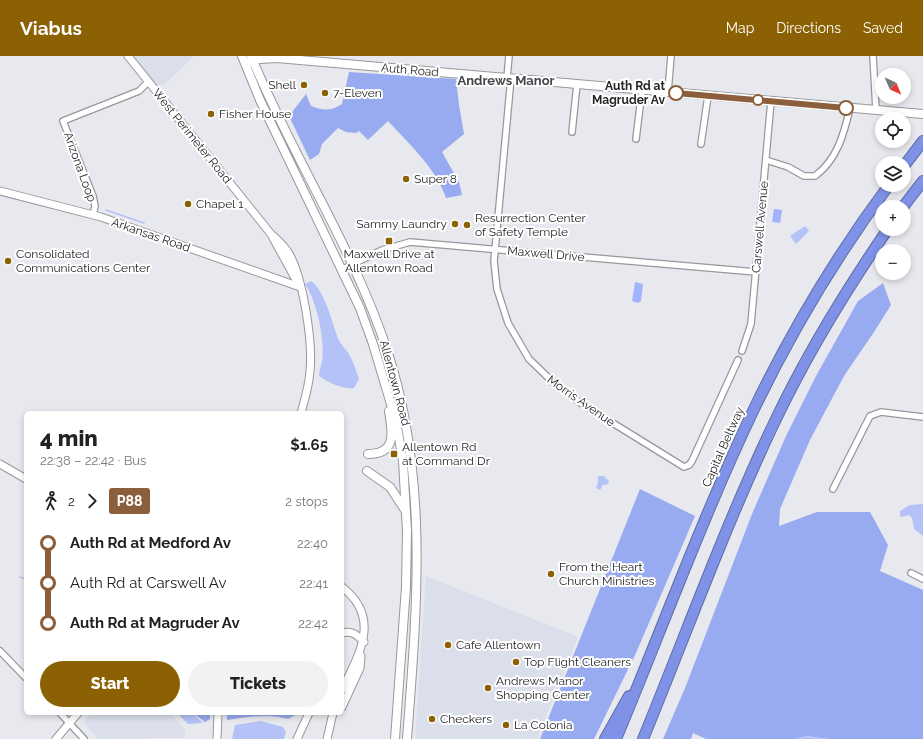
<!DOCTYPE html>
<html lang="en">
<head>
<meta charset="utf-8">
<style>
	:root { --surface:#fff; --page:#f2f2f2; --text:#222; --muted:#767676; --accent:#8b6103 }
	body { margin:0; font-family:Raleway,sans-serif; background:var(--page); color:var(--text); height:100vh; display:flex; flex-direction:column; font-size:15px; white-space:nowrap }
	* { box-sizing:border-box; margin:0 }
	p { font-size:13px; color:var(--muted) }
	.icon { flex:none; width:22px; height:22px; fill:none; stroke:currentColor; stroke-width:2; stroke-linecap:round; stroke-linejoin:round }
	.map { position:relative; flex:1; overflow:hidden }
	.details { position:absolute; left:24px; top:355px; width:320px; height:304px; display:flex; flex-direction:column; background:var(--surface); border-radius:6px; box-shadow:0 2px 6px #0003 }
	.details>* { flex:none }
	.badge { padding:0 8px; border-radius:3px; font-size:14px; line-height:26px }
	.needle { width:26px; rotate:136deg }
	.fabs { position:absolute; left:875px; top:12px; display:grid; gap:8px }
	.fabs a { display:grid; place-items:center; width:36px; height:36px; border-radius:50%; background:var(--surface); box-shadow:0 2px 6px #0003; font-size:20px }
	.map>.badge { position:absolute; translate:-50% -50%; box-shadow:0 0 0 2px #fff }
	.legs { display:flex; align-items:center; gap:6px; height:44px; padding:0 16px; font-size:13px }
	.legs p { margin-inline-start:auto }
	.head { display:flex; align-items:center; justify-content:space-between; height:68px; padding:0 16px }
	h1 { font-size:22px; font-weight:800; line-height:30px }
	.button { display:flex; gap:8px; margin-top:auto; padding:8px 16px }
	.button a { flex:1; height:46px; border-radius:24px; background:var(--accent); color:#fff; font-size:16px; font-weight:800; line-height:46px; text-align:center }
	.button a+a { background:var(--page); color:var(--text) }
	ul { padding:0 16px; list-style:none }
	li { display:flex; align-items:center; gap:14px; height:40px; font-size:15px }
	li i { display:grid; place-items:center; width:6px; height:100%; margin:0 5px; background:currentColor }
	li i::after { content:''; width:10px; height:10px; margin:-5px; border:3px solid; border-radius:50%; background:var(--surface) }
	li p { margin-inline-start:auto }
	li:first-child i { background:linear-gradient(#0000 50%,currentColor 0) }
	li:last-child i { background:linear-gradient(currentColor 50%,#0000 0) }
	header { display:flex; align-items:center; gap:24px; box-sizing:border-box; height:56px; padding:0 20px; background:var(--accent); color:#fff }
	header strong { font-size:19px }
	nav { display:flex; gap:22px; margin-inline-start:auto; font-size:14px }
	.map>svg:first-child { display:block }
</style>
</head>
<body>
<header>
<strong>Viabus</strong>
<nav><a>Map</a><a>Directions</a><a>Saved</a></nav>
</header>
<div class="map">
<svg width="923" height="683" viewBox="0 0 923 683">
	<rect width="100%" height="100%" fill="#e8e9ee"/>
	<path fill="#dbdfeb" d="M134,0h60l-28,27 -8,4z
		M426,520l152,61 -41,102h-122z
		M90,657h80l15,17v8l-88,1 -12,-15 1,-5z"/>
	<path fill="#a1b3fd" d="M774,153l8,1 -2,13 -8,-1z
		M635,226l8,2 -2,17 -3,2 -6,-2z"/>
	<path fill="#98aaf0" d="M349,16l107,7 3,26 5,29 -22,18 17,30 3,13 -16,3c-10,-30 -37,-54 -58,-77l-20,19 -9,-9 -3,2 -10,-1 -8,-4 -16,16 -3,10 -9,6 -21,-44 17,-22 5,12c12,5 20,5 31,-2z
		M883,227l8,22 -17,27 -30,44 -34,64 -30,69 -1,17 38,-14h53l18,33 -8,26 43,19v149h-95l-21,-3 -11,3h-90l-13,-6 -2,6h-28l22,-51 67,-174 34,-78 30,-60 42,-75z
		M640,433l55,27 -59,137 -42,86h-54z
		M193,657h17v6l-5,3z
		M227,657h72l-11,6c-20,-6 -40,-2 -61,1z"/>
	<path fill="#b4c2f8" d="M805,170l4,5 -13,13 -6,-8z
		M311,225c14,9 22,45 28,60 3,5 8,9 11,15 4,7 6,16 9,23l-5,9c-10,2 -27,-6 -35,-12 0,-5 2,-10 3,-15 3,-22 -5,-59 -17,-77z
		M598,420h6l5,5 -1,3 -5,1 -3,5 -4,-2 2,-5z
		M923,448v32l-9,-7 -2,-11 -3,-3 -9,2v-6l10,-6z
		M177,657h15l11,10 -15,1z
		M261,665l22,6 3,5 -2,7h-52l3,-14z
		M806,680l22,3h-32z"/>
	<g fill="none" stroke-linecap="round" stroke-linejoin="round">
		<path stroke="#b4c2f8" stroke-width="1.5" d="M106,154l38,13
			M20,521l6,2"/>
		<defs>
			<path id="minor" d="M873,0l3,54
				M507,22l2,-22
				M511,22l-17,183 3,28 11,34 21,36 27,26 26,19 102,63 5,-2 3,-4 46,-101
				M668,36l3,-36
				M572,76l5,-48
				M636,83l6,-49
				M701,88l7,-48
				M766,104l22,7 16,9h11c22,-16 29,-42 35,-68
				M93,159l2,-9 -2,-10 -30,-75 76,-30 9,-9
				M341,214l41,-20 28,-8 346,30
				M742,295l9,-27 20,-223
				M833,433l37,-73 11,-4 42,5
				M911,517l12,6
				M0,595l26,27
				M60,657l24,26"/>
			<path id="tertiary" d="M128,0l143,178c6,5 12,11 17,18 15,24 25,90 22,119 -1,15 -5,28 -9,42
				M0,135l101,26 199,70
				M272,180l23,42
				M0,408l26,15
				M342,531c40,31 17,67 0,103
				M342,577c10,-3 15,2 22,9
				M342,651l18,-39 1,-12
				M56,683l22,-26
				M217,683l1,-26
				M297,683l12,-26
				M327,683l6,-26"/>
			<path id="secondary" d="M242,0l18,44 100,208 13,36 23,77 7,40 4,70 -1,56 -11,152
				M251,0c41,100 102,191 136,294 42,126 30,259 20,389
				M249,6l11,-3 17,-1 646,56
				M368,398c30,0 24,-23 21,-43
				M367,415l23,16 15,23"/>
			<path id="motorway" d="M904,110l19,-25
				M903,151l20,-26
				M605,683l24,-43
				M616,683c46,-110 87,-223 138,-330 38,-79 83,-154 135,-224
				M643,683c44,-107 83,-216 133,-320 32,-67 70,-129 112,-190"/>
		</defs>
		<use href="#minor" stroke="#96989c" stroke-width="8"/>
		<use href="#tertiary" stroke="#96989c" stroke-width="9"/>
		<use href="#secondary" stroke="#96989c" stroke-width="10"/>
		<use href="#motorway" stroke="#606ca4" stroke-width="12"/>
		<use href="#minor" stroke="#fff" stroke-width="5.5"/>
		<use href="#tertiary" stroke="#fff" stroke-width="7"/>
		<use href="#secondary" stroke="#fff" stroke-width="8"/>
		<use href="#motorway" stroke="#7f92e7" stroke-width="10"/>
	</g>
	<g fill="none" stroke-linecap="round" stroke-linejoin="round">
		<defs>
			<path id="line-1" d="M676,37l170,15"/>
		</defs>
		<use href="#line-1" stroke="#fff" stroke-width="9"/>
		<use href="#line-1" stroke="#8b5e3c" stroke-width="6"/>
	</g>
	<g fill="#8b6103" stroke="#fff" stroke-width="1.5">
		<circle cx="304" cy="29" r="4"/>
		<circle cx="325" cy="37" r="4"/>
		<circle cx="211" cy="58" r="4"/>
		<circle cx="406" cy="123" r="4"/>
		<circle cx="188" cy="148" r="4"/>
		<circle cx="455" cy="168" r="4"/>
		<circle cx="467" cy="169" r="4"/>
		<rect x="385" y="181" width="8" height="8" rx="2"/>
		<circle cx="8" cy="205" r="4"/>
		<rect x="390" y="394" width="8" height="8" rx="2"/>
		<circle cx="551" cy="518" r="4"/>
		<circle cx="448" cy="589" r="4"/>
		<circle cx="516" cy="606" r="4"/>
		<circle cx="488" cy="632" r="4"/>
		<circle cx="432" cy="663" r="4"/>
		<circle cx="506" cy="669" r="4"/>
	</g>
	<g fill="#fff" stroke="#8b5e3c" stroke-width="2">
		<circle cx="676" cy="37" r="7"/>
		<circle cx="758" cy="44" r="5"/>
		<circle cx="846" cy="52" r="7"/>
	</g>
	<g text-anchor="middle" stroke-width="4" stroke-linejoin="round" paint-order="stroke">
		<g font-size="12" fill="#252527" stroke="#fff">
			<text transform="translate(410 14) rotate(5)" y="4">Auth Road</text>
			<text transform="translate(192 80) rotate(51)" y="4">West Perimeter Road</text>
			<text transform="translate(80 111) rotate(70)" y="4">Arizona Loop</text>
			<text transform="translate(760 171) rotate(-85)" y="4">Carswell Avenue</text>
			<text transform="translate(151 179) rotate(19)" y="4">Arkansas Road</text>
			<text transform="translate(546 198) rotate(5)" y="4">Maxwell Drive</text>
			<text transform="translate(395 327) rotate(75)" y="4">Allentown Road</text>
			<text transform="translate(581 345) rotate(35)" y="4">Morris Avenue</text>
			<text transform="translate(723 391) rotate(-66)" y="4">Capital Beltway</text>
		</g>
		<g font-size="12" fill="#252527" stroke="#fff" text-anchor="start">
			<text x="296" y="33" text-anchor="end">Shell</text>
			<text x="333" y="41">7-Eleven</text>
			<text x="219" y="62">Fisher House</text>
			<text x="414" y="127">Super 8</text>
			<text x="196" y="152">Chapel 1</text>
			<text x="475" y="166">Resurrection Center<tspan x="475" dy="14">of Safety Temple</tspan></text>
			<text x="447" y="172" text-anchor="end">Sammy Laundry</text>
			<text x="16" y="202">Consolidated<tspan x="16" dy="14">Communications Center</tspan></text>
			<text x="389" y="202" text-anchor="middle">Maxwell Drive at<tspan x="389" dy="14">Allentown Road</tspan></text>
			<text x="402" y="395">Allentown Rd<tspan x="402" dy="14">at Command Dr</tspan></text>
			<text x="559" y="515">From the Heart<tspan x="559" dy="14">Church Ministries</tspan></text>
			<text x="456" y="593">Cafe Allentown</text>
			<text x="524" y="610">Top Flight Cleaners</text>
			<text x="496" y="629">Andrews Manor<tspan x="496" dy="14">Shopping Center</tspan></text>
			<text x="440" y="667">Checkers</text>
			<text x="514" y="673">La Colonia</text>
		</g>
		<g font-size="12" font-weight="bold" fill="#252527" stroke="#fff" text-anchor="end">
			<text x="665" y="34">Auth Rd at<tspan x="665" dy="14">Magruder Av</tspan></text>
		</g>
		<g font-size="13" font-weight="bold" fill="#45464a" stroke="#fff">
			<text x="506" y="29">Andrews Manor</text>
		</g>
	</g>
</svg>
<div class="fabs">
<a><svg class="needle" viewBox="-14 -14 28 28"><path d="M0-13l5 13h-10z" fill="#e53935"/><path d="M0 13l5-13h-10z" fill="#767676"/></svg></a>
<a><svg class="icon" aria-label="locate" viewBox="0 0 24 24"><circle cx="12" cy="12" r="6"/><path d="M12 2v4M12 18v4M2 12h4M18 12h4"/></svg></a>
<a><svg class="icon" aria-label="layers" viewBox="0 0 24 24"><path d="M12 4l9 5-9 5-9-5zM3 14l9 5 9-5"/></svg></a>
<a>+</a>
<a>−</a>
</div>
<section class="details">
<div class="head"><div><h1>4 min</h1><p>22:38 – 22:42 · Bus</p></div><b>$1.65</b></div>
<div class="legs"><svg class="icon" aria-label="walk" viewBox="0 0 24 24"><circle cx="13" cy="4" r="2"/><path d="M13 8l-2 6 4 7M11 14l-3 7M7 12l3-4h3l4 4"/></svg>2<svg class="icon" aria-label="forward" viewBox="0 0 24 24"><path d="M9 5l7 7-7 7"/></svg><b class="badge" style="background:#8b5e3c;color:#fff">P88</b><p>2 stops</p></div>
<ul>
<li><i style="color:#8b5e3c"></i><b>Auth Rd at Medford Av</b><p>22:40</p></li>
<li><i style="color:#8b5e3c"></i><span>Auth Rd at Carswell Av</span><p>22:41</p></li>
<li><i style="color:#8b5e3c"></i><b>Auth Rd at Magruder Av</b><p>22:42</p></li>
</ul>
<div class="button"><a>Start</a><a>Tickets</a></div>
</section>
</div>
</body>
</html>
